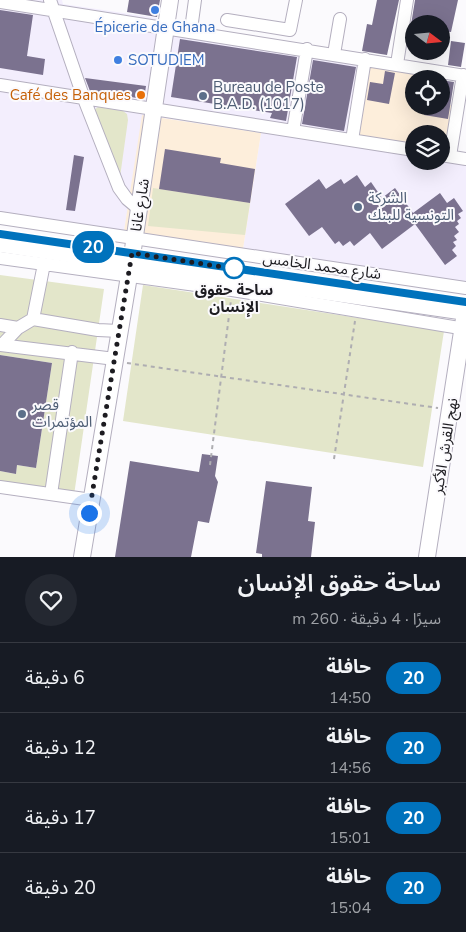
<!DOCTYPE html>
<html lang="ar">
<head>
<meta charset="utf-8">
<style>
	:root { --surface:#171b24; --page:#242831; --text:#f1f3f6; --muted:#9ea1a6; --line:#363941 }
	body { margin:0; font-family:"Nunito Sans","Noto Sans Arabic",sans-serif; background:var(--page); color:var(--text); direction:rtl; height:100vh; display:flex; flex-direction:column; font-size:19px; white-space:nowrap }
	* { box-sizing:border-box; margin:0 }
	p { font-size:16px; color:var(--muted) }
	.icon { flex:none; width:28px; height:28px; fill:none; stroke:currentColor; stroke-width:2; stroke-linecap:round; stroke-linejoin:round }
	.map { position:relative; height:557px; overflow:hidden; direction:ltr }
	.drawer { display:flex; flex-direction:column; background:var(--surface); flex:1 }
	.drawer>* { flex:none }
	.badge { padding:0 10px; border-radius:16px; font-size:18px; line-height:32px }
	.needle { width:32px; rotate:106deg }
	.fabs { position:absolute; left:405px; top:15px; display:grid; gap:10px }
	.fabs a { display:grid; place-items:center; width:45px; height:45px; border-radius:50%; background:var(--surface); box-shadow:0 5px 20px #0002; font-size:25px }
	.you { position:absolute; width:25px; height:25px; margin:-12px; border:4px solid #fff; border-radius:50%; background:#1a73e8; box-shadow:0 0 0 8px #1a73e833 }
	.map>.badge { position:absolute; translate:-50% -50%; box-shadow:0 0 0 2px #fff }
	.round { display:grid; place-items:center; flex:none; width:52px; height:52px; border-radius:26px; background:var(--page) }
	.overview { display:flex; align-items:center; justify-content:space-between; height:85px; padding:0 25px }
	h1 { font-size:24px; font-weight:600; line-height:38px }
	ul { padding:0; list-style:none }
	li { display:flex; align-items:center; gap:15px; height:70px; padding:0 25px; border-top:1px solid var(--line) }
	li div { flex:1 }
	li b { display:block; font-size:19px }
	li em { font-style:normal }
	li .badge { min-width:55px; font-weight:700; text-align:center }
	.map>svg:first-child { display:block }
</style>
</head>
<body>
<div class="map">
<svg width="466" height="557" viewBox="0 0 466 557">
	<rect width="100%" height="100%" fill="#fbfafd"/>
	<path fill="#f3eefd" d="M0,0h62l1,4 94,14 -1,10 204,32 54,96v5l52,2v119l-223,-33 18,-116 -118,-18 -19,116 -124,-19z"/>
	<path fill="#fdeedb" d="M360,60l71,12 -1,7h-16v27h27v-2l17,2 -8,55 -9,-1v-26h-27v22l-68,-11z
		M142,115l119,18 -18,116 -119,-18z"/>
	<path fill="#e3e6ca" d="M98,107l25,4 4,3 1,6 -8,57 -26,-67z
		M153,188l97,15 -5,32 -97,-9z
		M0,275l104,14 -31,213 -73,-11v-20l16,3 1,-9 19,3 16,-105 -52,-8z
		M143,285l301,46 -21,136 -300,-46z"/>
	<path fill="#7b728f" d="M129,0h31l-3,17 -30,-5z
		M377,0h22l-12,55 -25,-4 5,-27 5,1z
		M415,0h43l-7,32 -10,-1v-7l-30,1z
		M0,10l33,5 -6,41 18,3 -2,16 -43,-7z
		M180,39l117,18 -11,64 -16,-3 2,-5 -101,-16z
		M451,41l14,2 -4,24 -13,-2z
		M313,60l43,7 -12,64 -42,-7z
		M385,71l10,2 -6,31 -22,-4 3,-18 13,2z
		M85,78l61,8 -2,13 -54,-8z
		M441,80l13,2 -6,37 -24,-4 2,-9h15z
		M165,149l56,9 -1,5 35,6 -5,34 -91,-14z
		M74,155l10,2 -9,54 -9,-1z
		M357,175l8,12 6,-5 11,16 13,-10 18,25 27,-20 7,10 7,-5 9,13 -5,3 3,4 -4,3 2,3 -4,3 4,5 -5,4 3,4 -4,2 3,4 -4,4 5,6 -12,9 -30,-41 -33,25 -12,-16 -16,13 -4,-5 -7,5 -4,-5 -4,3 -13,-17 -13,9 -24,-32 34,-25 7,10 15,-10 3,5z
		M0,355l52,8 -16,105 -19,-3 -1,9 -16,-3z
		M202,454l16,2 -3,20 3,6 -9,41 -11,-2 -7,36h-76l15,-96 69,11z
		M266,481l46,6 -4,34 7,1 -4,35h-49v-3l-6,-1z"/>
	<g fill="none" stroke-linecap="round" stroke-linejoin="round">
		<defs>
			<path id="minor" d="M50,0l34,99 35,89 8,11 12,10
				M0,2l466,74
				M227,20l63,10 6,-30
				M192,22l3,-22
				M334,54l6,-35
				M397,64l10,-64
				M0,85l414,65
				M293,131l14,-82
				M352,140l13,-81
				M441,155l25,4
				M450,156l13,-81
				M0,218l466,70
				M0,258l232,32 234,39
				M33,319l11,-55
				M0,325l18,3
				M0,345l115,14
				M2,345l16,-17 15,-9 65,11 21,1
				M0,487l92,13
				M51,494l21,-142"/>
			<path id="major" d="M0,244l466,68
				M82,557l47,-281 41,-276
				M427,557l39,-251"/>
		</defs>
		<use href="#minor" stroke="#b4afbf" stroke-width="14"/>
		<use href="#major" stroke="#b4afbf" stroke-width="18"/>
		<path stroke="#aeadb1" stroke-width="2" stroke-dasharray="4 4" stroke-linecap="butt" d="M127,363l311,45
			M334,459l21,-138
			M210,465l21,-165"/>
		<use href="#minor" stroke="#fff" stroke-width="12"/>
		<use href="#major" stroke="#fff" stroke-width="16"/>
	</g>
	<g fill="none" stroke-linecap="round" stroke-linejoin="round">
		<defs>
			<path id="line" d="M0,234l466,68"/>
		</defs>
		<use href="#line" stroke="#fff" stroke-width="11"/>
		<use href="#line" stroke="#0072bc" stroke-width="8"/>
		<path stroke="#1d1c21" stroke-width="5" stroke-dasharray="0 9" d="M89,513l43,-260 111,17 -9,-2"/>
	</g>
	<g fill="#3f7fe0" stroke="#fbfafd" stroke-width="2">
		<circle cx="155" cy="10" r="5"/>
		<circle cx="118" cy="60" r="5"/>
	</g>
	<circle fill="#e8710a" stroke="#fbfafd" stroke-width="2" cx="141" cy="95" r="5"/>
	<g fill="#5c6f8a" stroke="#fbfafd" stroke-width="2">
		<circle cx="203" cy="96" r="5"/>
		<circle cx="358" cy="207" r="5"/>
		<circle cx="22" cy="414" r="5"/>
	</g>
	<circle fill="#fff" stroke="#0072bc" stroke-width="2.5" cx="234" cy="268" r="10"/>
	<g text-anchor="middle" stroke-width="4" stroke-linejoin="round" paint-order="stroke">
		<g font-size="15" fill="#366cbe" stroke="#fbfafd">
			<text x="155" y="32">Épicerie de Ghana</text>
			<text x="128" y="65" text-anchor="start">SOTUDIEM</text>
		</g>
		<g font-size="15" fill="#4e5e75" stroke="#fbfafd" text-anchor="start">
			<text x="213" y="92">Bureau de Poste<tspan x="213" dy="17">B.A.D. (1017)</tspan></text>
			<text x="368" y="203">الشركة<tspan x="368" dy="17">التونسية للبنك</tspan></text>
			<text x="32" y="410">قصر<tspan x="32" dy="17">المؤتمرات</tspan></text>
		</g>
		<g font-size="15" fill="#c56008" stroke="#fbfafd" text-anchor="end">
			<text x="131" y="100">Café des Banques</text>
		</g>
		<g font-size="15" fill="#1d1c21" stroke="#fbfafd">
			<text transform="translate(140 205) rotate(-81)" y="5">شارع غانا</text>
			<text transform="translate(322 266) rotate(8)" y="5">شارع محمد الخامس</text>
			<text transform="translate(445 446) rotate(-81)" y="5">نهج القرش الأكبر</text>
		</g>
		<g font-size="15" font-weight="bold" fill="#1d1c21" stroke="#fbfafd">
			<text x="234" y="295">ساحة حقوق<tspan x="234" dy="17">الإنسان</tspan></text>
		</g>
	</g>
</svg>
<div class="fabs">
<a><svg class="needle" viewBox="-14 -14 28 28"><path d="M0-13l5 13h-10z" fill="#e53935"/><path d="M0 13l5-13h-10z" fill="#9ea1a6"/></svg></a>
<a><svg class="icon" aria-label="locate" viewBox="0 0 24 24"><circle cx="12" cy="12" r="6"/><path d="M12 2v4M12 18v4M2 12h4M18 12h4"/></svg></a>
<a><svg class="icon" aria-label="layers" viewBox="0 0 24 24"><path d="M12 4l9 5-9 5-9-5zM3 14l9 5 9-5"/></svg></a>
</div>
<div class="you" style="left:89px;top:513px"></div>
<b class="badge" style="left:93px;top:247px;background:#0072bc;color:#fff">20</b>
</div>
<section class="drawer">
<div class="overview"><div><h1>ساحة حقوق الإنسان</h1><p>سيرًا · 4 دقيقة · 260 m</p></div><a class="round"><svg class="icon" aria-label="heart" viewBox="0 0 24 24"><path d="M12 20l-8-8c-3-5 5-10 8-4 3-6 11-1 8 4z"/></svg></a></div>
<ul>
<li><span class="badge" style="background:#0072bc;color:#fff">20</span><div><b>حافلة</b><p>14:50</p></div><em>6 دقيقة</em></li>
<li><span class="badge" style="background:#0072bc;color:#fff">20</span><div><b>حافلة</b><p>14:56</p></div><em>12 دقيقة</em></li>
<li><span class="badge" style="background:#0072bc;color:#fff">20</span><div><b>حافلة</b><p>15:01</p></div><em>17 دقيقة</em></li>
<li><span class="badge" style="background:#0072bc;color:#fff">20</span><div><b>حافلة</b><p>15:04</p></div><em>20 دقيقة</em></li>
</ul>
</section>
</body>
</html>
